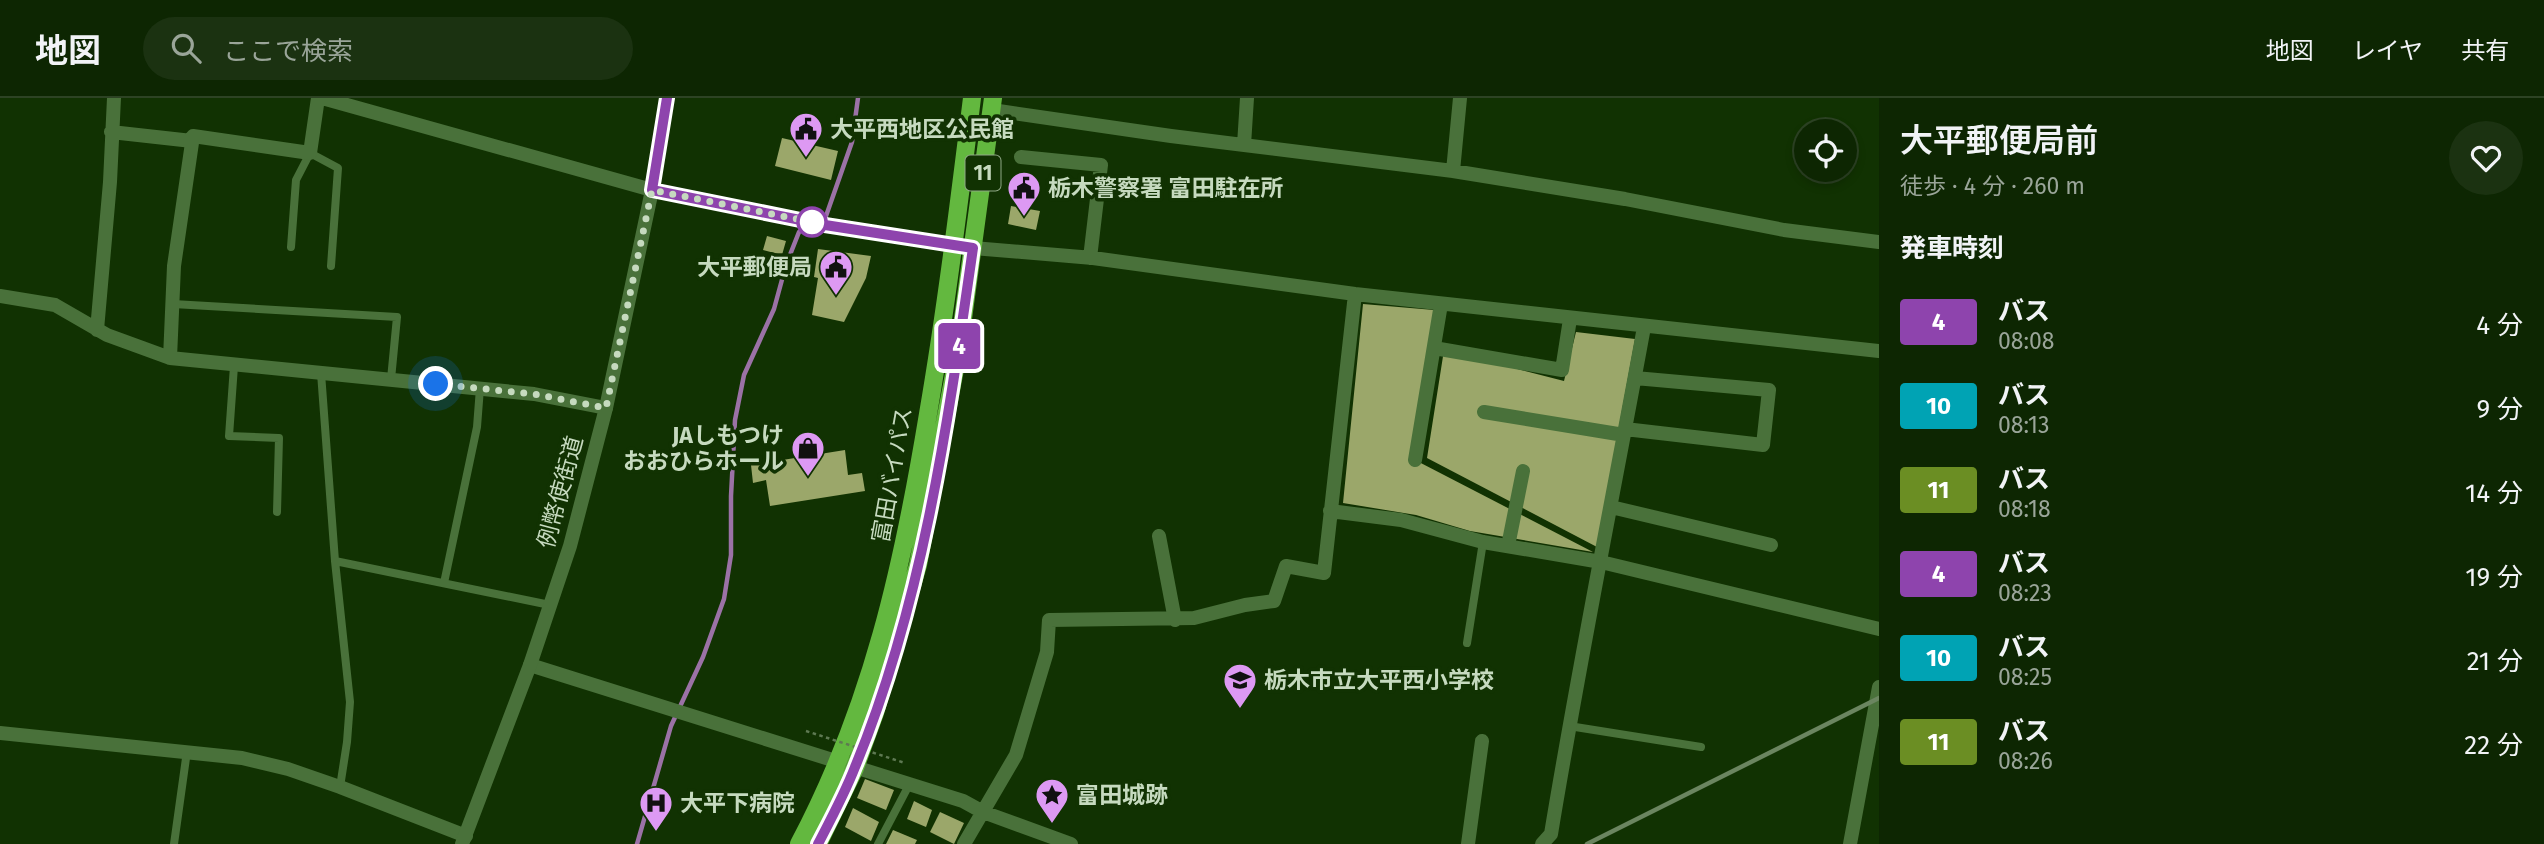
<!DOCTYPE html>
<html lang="ja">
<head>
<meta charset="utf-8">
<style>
	:root { --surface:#0d2602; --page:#1b3211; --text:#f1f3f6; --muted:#9aa599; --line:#2d4324 }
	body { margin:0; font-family:"Fira Sans","Noto Sans JP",sans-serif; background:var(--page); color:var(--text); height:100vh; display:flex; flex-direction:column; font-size:26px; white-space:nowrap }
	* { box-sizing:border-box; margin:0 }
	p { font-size:23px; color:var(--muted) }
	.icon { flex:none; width:38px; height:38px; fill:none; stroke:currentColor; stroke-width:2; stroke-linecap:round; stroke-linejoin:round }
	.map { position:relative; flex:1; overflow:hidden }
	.drawer { display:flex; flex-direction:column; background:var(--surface); width:665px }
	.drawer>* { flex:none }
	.badge { padding:0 14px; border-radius:5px; font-size:24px; line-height:46px }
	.controls { position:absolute; left:1794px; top:21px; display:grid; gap:14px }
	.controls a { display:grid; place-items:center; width:63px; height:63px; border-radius:50%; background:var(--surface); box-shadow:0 4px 10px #0003,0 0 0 2px var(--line); font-size:35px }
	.you { position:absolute; width:35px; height:35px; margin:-18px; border:5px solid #fff; border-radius:50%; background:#1a73e8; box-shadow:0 0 0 10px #1a73e833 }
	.map>.badge { position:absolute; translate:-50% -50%; box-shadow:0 0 0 4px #fff }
	h2 { padding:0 21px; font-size:26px; line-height:63px }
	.round { display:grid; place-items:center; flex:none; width:74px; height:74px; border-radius:37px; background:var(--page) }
	.head { display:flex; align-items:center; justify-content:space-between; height:119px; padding:0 21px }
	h1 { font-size:33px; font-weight:600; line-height:52px }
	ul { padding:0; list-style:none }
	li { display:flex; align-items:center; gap:21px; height:84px; padding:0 21px }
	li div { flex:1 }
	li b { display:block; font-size:26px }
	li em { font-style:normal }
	li .badge { min-width:77px; font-weight:700; text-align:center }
	header { display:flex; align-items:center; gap:42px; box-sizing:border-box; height:98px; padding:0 35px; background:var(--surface); border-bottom:2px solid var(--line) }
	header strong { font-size:33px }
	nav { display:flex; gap:38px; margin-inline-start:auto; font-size:24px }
	.search { width:490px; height:63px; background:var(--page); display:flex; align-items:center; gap:18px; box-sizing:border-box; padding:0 24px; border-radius:38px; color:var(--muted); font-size:26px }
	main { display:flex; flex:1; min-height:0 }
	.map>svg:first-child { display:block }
</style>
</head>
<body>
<header>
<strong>地図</strong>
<div class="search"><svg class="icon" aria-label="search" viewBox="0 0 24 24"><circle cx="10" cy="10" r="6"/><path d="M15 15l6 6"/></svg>ここで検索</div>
<nav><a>地図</a><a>レイヤ</a><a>共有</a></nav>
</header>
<main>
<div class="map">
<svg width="1879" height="746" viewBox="0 0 1879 746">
	<rect width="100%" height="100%" fill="#113202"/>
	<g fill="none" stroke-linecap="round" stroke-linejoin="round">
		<path stroke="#9b72a6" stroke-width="4.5" d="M818,122l8,-4 26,-74 6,-44
			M637,746l34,-118 32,-69 21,-58 7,-44v-59l4,-76 9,-45 30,-66 12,-44 13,-33 9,-5"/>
	</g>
	<path fill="#9ba76a" d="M782,40l56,13 -7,29 -56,-14z
		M1011,108l29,5 -4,19 -28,-6z
		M767,138l19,5 -4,14 -19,-5z
		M818,151l53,7 -5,22 -22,44 -32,-7 6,-37 -4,-1z
		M1363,206l71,6 -19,150 178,92 -123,-21 -54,-16 -73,-12z
		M1576,234l59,7 -38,208 -170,-89 17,-108 120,31z
		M845,352l3,25 14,-2 3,18 -95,15 -4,-26 -13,3 -2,-18z
		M865,681l29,11 -8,20 -29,-12z
		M914,703l18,9 -6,17 -19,-8z
		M853,710l26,14 -8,19 -26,-14z
		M940,714l24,11 -10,21 -24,-12z
		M893,732l24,10 -2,4h-29z"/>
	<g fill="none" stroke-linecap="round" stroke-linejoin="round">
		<path stroke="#49713a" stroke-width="8" d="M291,149l5,-67 14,-27 28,15 -7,98
			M173,206l224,13 -6,62
			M234,268l-5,70 50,2 -2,74
			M321,275l14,188 15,141 -3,40 -7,45
			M335,463l215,44
			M444,485l33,-156 3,-39
			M1467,545l16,-101
			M1569,628l132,21
			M174,746l13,-93
			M878,746l31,-59"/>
		<path stroke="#49713a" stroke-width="14" d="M322,0l330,92 173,35 148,23 120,10 262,36 524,57
			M992,12l179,26 282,35 172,28 159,31 95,12
			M111,34l81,9
			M1244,47l3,-47
			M1021,59l80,8 -11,93
			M1453,73l7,-73
			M0,198l55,9 52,30 63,23 364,36 72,14
			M97,232l13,-148 4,-84
			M1434,250l128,22 8,-51
			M170,260l4,-92 19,-130 117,17 8,-55
			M1484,314l140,23
			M1625,331l138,16 6,-55 -134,-12
			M1415,362l26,-156
			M1611,409l160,38
			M1330,413l71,9 82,22 118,20 278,67
			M1159,438l16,84
			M1508,448l15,-75
			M530,567l433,136 20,11 88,32
			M0,635l242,25 46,11 52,18 126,49
			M964,746l52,-89 31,-103 2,-32 145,-2 51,-13 29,-4 12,-35 38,7 31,-279
			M1468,746l14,-103
			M1542,746l9,-10c28,-170 62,-338 93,-507
			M1850,746l29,-157"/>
		<path stroke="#49713a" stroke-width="14" d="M462,746l68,-179 40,-119 36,-138 46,-218 15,-92"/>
		<path stroke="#63b83f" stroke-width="18" d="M799,746c73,-138 104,-278 129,-430 18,-105 31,-211 44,-316
			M818,746l37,-76 20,-55 43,-148 41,-217 34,-250"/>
		<path stroke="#6b8560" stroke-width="4.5" d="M1587,746l292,-146"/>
		<path stroke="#5e7952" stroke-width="2.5" stroke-dasharray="3.5 3.5" stroke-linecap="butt" d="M806,633l99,32"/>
	</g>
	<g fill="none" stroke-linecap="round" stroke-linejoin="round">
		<defs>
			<path id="line" d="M667,0l-15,92 173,35 148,23c-25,174 -50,355 -118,519 -10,26 -24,52 -37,77"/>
		</defs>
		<use href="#line" stroke="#fff" stroke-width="16"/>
		<use href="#line" stroke="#8e44ad" stroke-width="10"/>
		<path stroke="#c6dabf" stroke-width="7" stroke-dasharray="0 12.6" d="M436,286l98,10 72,14 46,-218 160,32"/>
	</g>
	<defs>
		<symbol id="civic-pin" viewBox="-11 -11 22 30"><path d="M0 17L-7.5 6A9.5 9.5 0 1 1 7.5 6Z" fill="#dd99f3" stroke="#113202"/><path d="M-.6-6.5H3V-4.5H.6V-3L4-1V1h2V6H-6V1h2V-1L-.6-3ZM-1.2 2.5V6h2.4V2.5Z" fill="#111"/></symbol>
		<symbol id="shop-pin" viewBox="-11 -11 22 30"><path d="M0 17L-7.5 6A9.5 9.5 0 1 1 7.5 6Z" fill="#dd99f3" stroke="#113202"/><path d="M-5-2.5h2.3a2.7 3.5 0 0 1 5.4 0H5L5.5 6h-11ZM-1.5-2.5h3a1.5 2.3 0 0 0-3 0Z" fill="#111"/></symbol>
		<symbol id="school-pin" viewBox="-11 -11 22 30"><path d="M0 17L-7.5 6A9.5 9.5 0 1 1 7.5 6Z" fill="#dd99f3" stroke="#113202"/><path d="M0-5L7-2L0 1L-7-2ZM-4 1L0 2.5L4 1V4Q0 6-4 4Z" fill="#111"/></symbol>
		<symbol id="sight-pin" viewBox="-11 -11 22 30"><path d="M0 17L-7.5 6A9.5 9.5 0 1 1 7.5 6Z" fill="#dd99f3" stroke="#113202"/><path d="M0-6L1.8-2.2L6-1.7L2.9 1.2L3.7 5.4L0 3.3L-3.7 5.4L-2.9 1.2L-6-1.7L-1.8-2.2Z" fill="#111"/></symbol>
		<symbol id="hospital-pin" viewBox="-11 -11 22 30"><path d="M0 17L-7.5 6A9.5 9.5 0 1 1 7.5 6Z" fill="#dd99f3" stroke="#113202"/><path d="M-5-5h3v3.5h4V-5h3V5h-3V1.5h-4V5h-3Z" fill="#111"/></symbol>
	</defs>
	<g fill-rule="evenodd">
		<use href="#civic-pin" x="787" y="12" width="38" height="52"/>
		<use href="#civic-pin" x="1005" y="71" width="38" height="52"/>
		<use href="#civic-pin" x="817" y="150" width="38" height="52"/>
		<use href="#shop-pin" x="789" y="331" width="38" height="52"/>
		<use href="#school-pin" x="1221" y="563" width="38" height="52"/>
		<use href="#sight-pin" x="1033" y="678" width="38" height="52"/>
		<use href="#hospital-pin" x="637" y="686" width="38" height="52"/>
	</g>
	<circle fill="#fff" stroke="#8e44ad" stroke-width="3.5" cx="812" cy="124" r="14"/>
	<g text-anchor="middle" stroke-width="7" stroke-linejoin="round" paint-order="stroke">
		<rect fill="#113202" stroke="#90a886" stroke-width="2" x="965.5" y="57.5" width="35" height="35" rx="5"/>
		<g font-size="21" font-weight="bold" fill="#c6dabf">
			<text x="983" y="82">11</text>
		</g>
		<g font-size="23" font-weight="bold" fill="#c6dabf" stroke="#113202" text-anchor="start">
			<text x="830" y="39">大平西地区公民館</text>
			<text x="1048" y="98">栃木警察署 富田駐在所</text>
			<text x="812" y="177" text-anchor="end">大平郵便局</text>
			<text x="784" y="345" text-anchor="end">JAしもつけ<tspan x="784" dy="26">おおひらホール</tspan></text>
			<text x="1264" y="590">栃木市立大平西小学校</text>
			<text x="1076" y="705">富田城跡</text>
			<text x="680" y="713">大平下病院</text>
		</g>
		<g font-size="23" fill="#c6dabf" stroke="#113202">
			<text transform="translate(892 377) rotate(-80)" y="8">富田バイパス</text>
			<text transform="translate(560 394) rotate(-75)" y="8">例幣使街道</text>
		</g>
	</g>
</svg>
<div class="controls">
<a><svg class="icon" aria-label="locate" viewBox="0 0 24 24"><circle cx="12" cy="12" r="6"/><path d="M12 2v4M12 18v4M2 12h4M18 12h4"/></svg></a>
</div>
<div class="you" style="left:436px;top:286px"></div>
<b class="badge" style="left:959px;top:248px;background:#8e44ad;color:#fff">4</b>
</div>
<section class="drawer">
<div class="head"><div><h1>大平郵便局前</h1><p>徒歩 · 4 分 · 260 m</p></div><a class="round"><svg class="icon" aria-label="heart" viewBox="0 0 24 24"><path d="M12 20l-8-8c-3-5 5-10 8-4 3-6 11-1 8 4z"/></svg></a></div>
<h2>発車時刻</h2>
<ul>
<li><span class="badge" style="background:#8e44ad;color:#fff">4</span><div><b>バス</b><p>08:08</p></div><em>4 分</em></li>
<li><span class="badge" style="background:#00a3b4;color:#fff">10</span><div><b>バス</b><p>08:13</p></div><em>9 分</em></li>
<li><span class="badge" style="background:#6b8e23;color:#fff">11</span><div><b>バス</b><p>08:18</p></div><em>14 分</em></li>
<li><span class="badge" style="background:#8e44ad;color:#fff">4</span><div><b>バス</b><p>08:23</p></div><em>19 分</em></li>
<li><span class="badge" style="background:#00a3b4;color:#fff">10</span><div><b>バス</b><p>08:25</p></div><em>21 分</em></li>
<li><span class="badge" style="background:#6b8e23;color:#fff">11</span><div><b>バス</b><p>08:26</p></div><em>22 分</em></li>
</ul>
</section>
</main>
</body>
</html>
